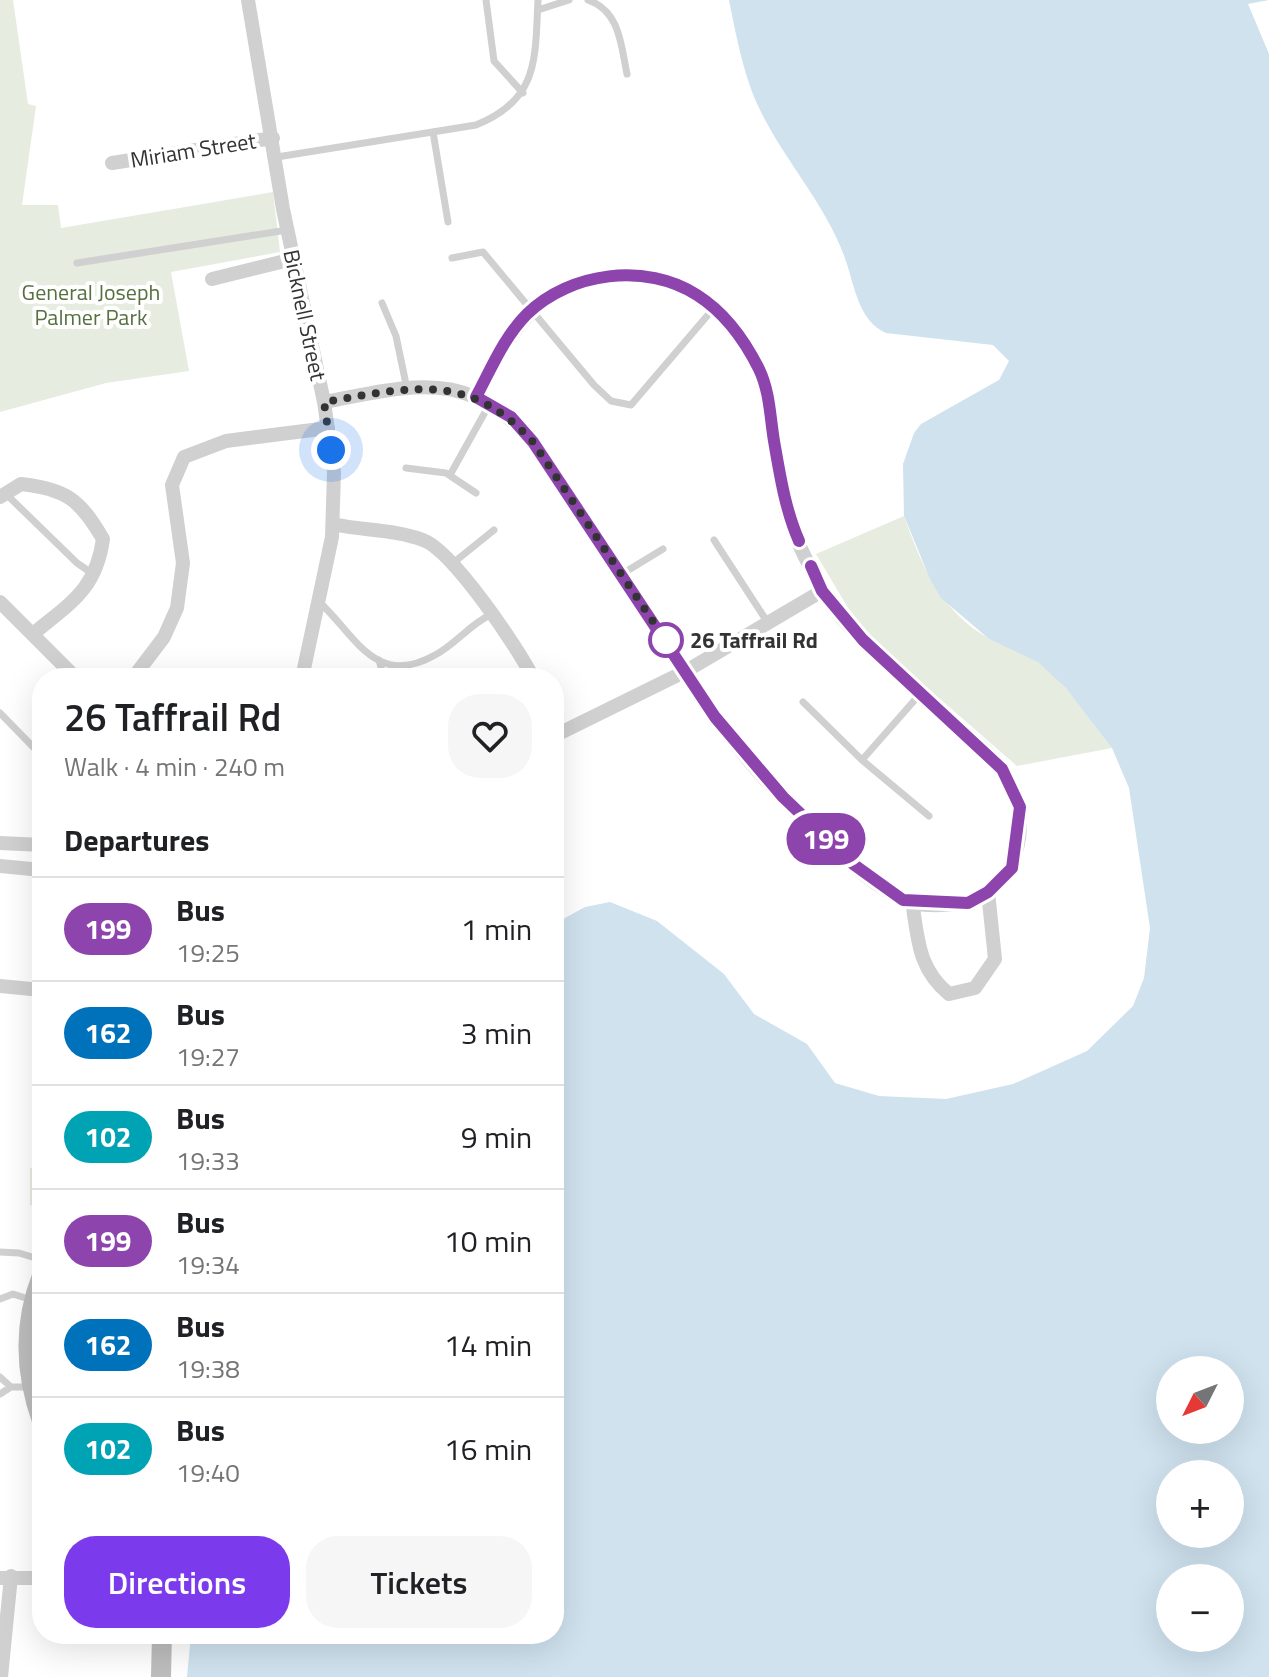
<!DOCTYPE html>
<html lang="en">
<head>
<meta charset="utf-8">
<style>
	:root { --surface:#fff; --page:#f6f6f6; --text:#202124; --muted:#757577; --line:#e0e0e0; --accent:#7c3aed }
	body { margin:0; font-family:"Titillium Web",sans-serif; background:var(--page); color:var(--text); height:100vh; display:flex; flex-direction:column; font-size:30px; white-space:nowrap }
	* { box-sizing:border-box; margin:0 }
	p { font-size:26px; color:var(--muted) }
	.icon { flex:none; width:44px; height:44px; fill:none; stroke:currentColor; stroke-width:2; stroke-linecap:round; stroke-linejoin:round }
	.map { position:relative; flex:1; overflow:hidden }
	.panel { position:absolute; left:32px; top:668px; width:532px; height:976px; display:flex; flex-direction:column; background:var(--surface); border-radius:32px; box-shadow:0 8px 32px #0002 }
	.panel>* { flex:none }
	.badge { padding:0 16px; border-radius:26px; font-size:28px; line-height:52px }
	.needle { width:52px; rotate:228deg }
	.buttons { position:absolute; left:1156px; top:1356px; display:grid; gap:16px }
	.buttons a { display:grid; place-items:center; width:88px; height:88px; border-radius:50%; background:var(--surface); box-shadow:0 8px 32px #0002; font-size:40px }
	.you { position:absolute; width:40px; height:40px; margin:-20px; border:6px solid #fff; border-radius:50%; background:#1a73e8; box-shadow:0 0 0 12px #1a73e833 }
	.map>.badge { position:absolute; translate:-50% -50%; box-shadow:0 0 0 4px #fff }
	h2 { padding:0 32px; font-size:30px; line-height:72px }
	.round { display:grid; place-items:center; flex:none; width:84px; height:84px; border-radius:32px; background:var(--page) }
	.overview { display:flex; align-items:center; justify-content:space-between; height:136px; padding:0 32px }
	h1 { font-size:38px; font-weight:600; line-height:60px }
	.button { display:flex; gap:16px; margin-top:auto; padding:16px 32px }
	.button a { flex:1; height:92px; border-radius:32px; background:var(--accent); color:#fff; font-size:32px; font-weight:600; line-height:92px; text-align:center }
	.button a+a { background:var(--page); color:var(--text) }
	ul { padding:0; list-style:none }
	li { display:flex; align-items:center; gap:24px; height:104px; padding:0 32px; border-top:2px solid var(--line) }
	li div { flex:1 }
	li b { display:block; font-size:30px }
	li em { font-style:normal }
	li .badge { min-width:88px; font-weight:700; text-align:center }
	.map>svg:first-child { display:block }
</style>
</head>
<body>
<div class="map">
<svg width="1269" height="1677" viewBox="0 0 1269 1677">
	<rect width="100%" height="100%" fill="#fff"/>
	<path fill="#e6ecdf" d="M0,0h13l15,104 8,2 -14,99h36l3,23 212,-36 7,60 -109,20 18,99 -83,12 -106,29z
		M904,516c17,49 38,97 86,123 16,9 35,12 50,24 29,23 50,55 72,85l-95,18 -139,-121 -27,-32 -35,-59z
		M30,1168l12,1v38l-12,-2z"/>
	<path fill="#cfe2ee" fill-rule="evenodd" d="M729,0h540l-21,4 21,50v1623h-1082l4,-43h363v-710l31,-17 25,-5 47,19 67,53 30,40 53,30 28,39 44,13 67,3 67,-15 74,-33 46,-45 11,-28 6,-50 -21,-140 -17,-40 -46,-60 -28,-26 -49,-23 -48,-41 -11,-19 -26,-63 -1,-52 11,-31 7,-9 78,-44 10,-19 -16,-16 -107,-12c-27,-12 -31,-45 -40,-72 -21,-62 -72,-110 -95,-172 -10,-28 -16,-59 -22,-89zM1170,1370h60v60h-60zM1170,1474h60v60h-60zM1170,1578h60v60h-60z"/>
	<g fill="none" stroke-linecap="round" stroke-linejoin="round">
		<path stroke="#d0d0d0" stroke-width="7" d="M486,0l8,61 29,32
			M588,0c32,11 33,45 39,74
			M538,10l31,-10
			M433,132l15,90
			M277,157l199,-32c63,-25 59,-66 62,-125
			M452,258l31,-6 111,133 17,16 20,4 82,-96
			M77,263l210,-33
			M382,303l14,33 11,53
			M406,468l40,5 30,20
			M450,475l39,-70
			M5,493l72,70 16,11
			M714,540l54,83
			M453,563l41,-33
			M622,574l41,-25
			M318,601c35,30 56,89 117,54 21,-11 34,-30 55,-40
			M379,660l5,18
			M803,702l59,58 67,56
			M0,713l42,43
			M862,760l58,-66
			M0,1252l19,1 23,7
			M0,1299l13,-5 19,6
			M0,1377l11,10
			M0,1394l11,-7h17"/>
		<path stroke="#d0d0d0" stroke-width="14" d="M248,0l35,209 41,193 10,70 -2,65 -30,141
			M112,163l161,-25
			M212,279l81,-20
			M324,402c47,-8 105,-26 151,-5 54,24 82,80 114,127 42,63 81,131 126,193 40,56 124,148 184,181 21,11 63,9 84,-3 43,-26 47,-87 19,-126 -10,-15 -28,-28 -41,-40 -45,-41 -113,-90 -141,-143 -12,-22 -25,-47 -32,-70 -12,-37 -10,-77 -19,-114 -16,-69 -74,-129 -148,-126 -82,3 -111,56 -145,121
			M0,497l21,-13c46,5 59,16 82,55 -7,51 -33,64 -70,95
			M333,524c30,7 61,5 90,16 29,10 96,109 110,138
			M0,602l76,76
			M133,678l31,-41 13,-29 6,-45 -11,-78 12,-28 42,-16 102,-13
			M554,736l132,-65 136,-80
			M0,843l42,2
			M0,866l42,4
			M912,901c6,38 6,68 37,93l26,-6 20,-29 -7,-67
			M0,986l42,4
			M0,1578h42
			M1,1677l10,-101"/>
		<path stroke="#bdbdbd" stroke-width="20" d="M42,1276c-19,48 -17,97 0,145
			M161,1677l1,-43"/>
	</g>
	<g fill="none" stroke-linecap="round" stroke-linejoin="round">
		<defs>
			<path id="line" d="M799,541c-14,-32 -19,-66 -25,-100 -4,-24 -4,-49 -15,-72 -14,-28 -35,-57 -62,-74 -51,-33 -127,-23 -170,19 -23,23 -36,55 -51,83l35,20 22,25 182,275 68,80 70,67 50,36 65,3 20,-11 24,-24 8,-61 -18,-38 -139,-129 -41,-49 -11,-25"/>
		</defs>
		<use href="#line" stroke="#fff" stroke-width="18"/>
		<use href="#line" stroke="#8e44ad" stroke-width="12"/>
		<path stroke="#333" stroke-width="8" stroke-dasharray="0 14.4" d="M331,450l-7,-48c85,-14 144,-32 209,40l137,205 -4,-7"/>
	</g>
	<circle fill="#fff" stroke="#8e44ad" stroke-width="4" cx="666" cy="640" r="16"/>
	<g text-anchor="middle" stroke-width="8" stroke-linejoin="round" paint-order="stroke">
		<g font-size="22" fill="#333" stroke="#fff">
			<text transform="translate(193 150) rotate(-9)" y="8">Miriam Street</text>
			<text transform="translate(305 315) rotate(78)" y="8">Bicknell Street</text>
		</g>
		<g font-size="22" fill="#56703f" stroke="#fff">
			<text x="91" y="300">General Joseph<tspan x="91" dy="25">Palmer Park</tspan></text>
		</g>
		<g font-size="22" font-weight="bold" fill="#333" stroke="#fff" text-anchor="start">
			<text x="690" y="648">26 Taffrail Rd</text>
		</g>
	</g>
</svg>
<div class="buttons">
<a><svg class="needle" viewBox="-14 -14 28 28"><path d="M0-13l5 13h-10z" fill="#e53935"/><path d="M0 13l5-13h-10z" fill="#757577"/></svg></a>
<a>+</a>
<a>−</a>
</div>
<div class="you" style="left:331px;top:450px"></div>
<b class="badge" style="left:826px;top:839px;background:#8e44ad;color:#fff">199</b>
<section class="panel">
<div class="overview"><div><h1>26 Taffrail Rd</h1><p>Walk · 4 min · 240 m</p></div><a class="round"><svg class="icon" aria-label="heart" viewBox="0 0 24 24"><path d="M12 20l-8-8c-3-5 5-10 8-4 3-6 11-1 8 4z"/></svg></a></div>
<h2>Departures</h2>
<ul>
<li><span class="badge" style="background:#8e44ad;color:#fff">199</span><div><b>Bus</b><p>19:25</p></div><em>1 min</em></li>
<li><span class="badge" style="background:#0072bc;color:#fff">162</span><div><b>Bus</b><p>19:27</p></div><em>3 min</em></li>
<li><span class="badge" style="background:#00a3b4;color:#fff">102</span><div><b>Bus</b><p>19:33</p></div><em>9 min</em></li>
<li><span class="badge" style="background:#8e44ad;color:#fff">199</span><div><b>Bus</b><p>19:34</p></div><em>10 min</em></li>
<li><span class="badge" style="background:#0072bc;color:#fff">162</span><div><b>Bus</b><p>19:38</p></div><em>14 min</em></li>
<li><span class="badge" style="background:#00a3b4;color:#fff">102</span><div><b>Bus</b><p>19:40</p></div><em>16 min</em></li>
</ul>
<div class="button"><a>Directions</a><a>Tickets</a></div>
</section>
</div>
</body>
</html>
